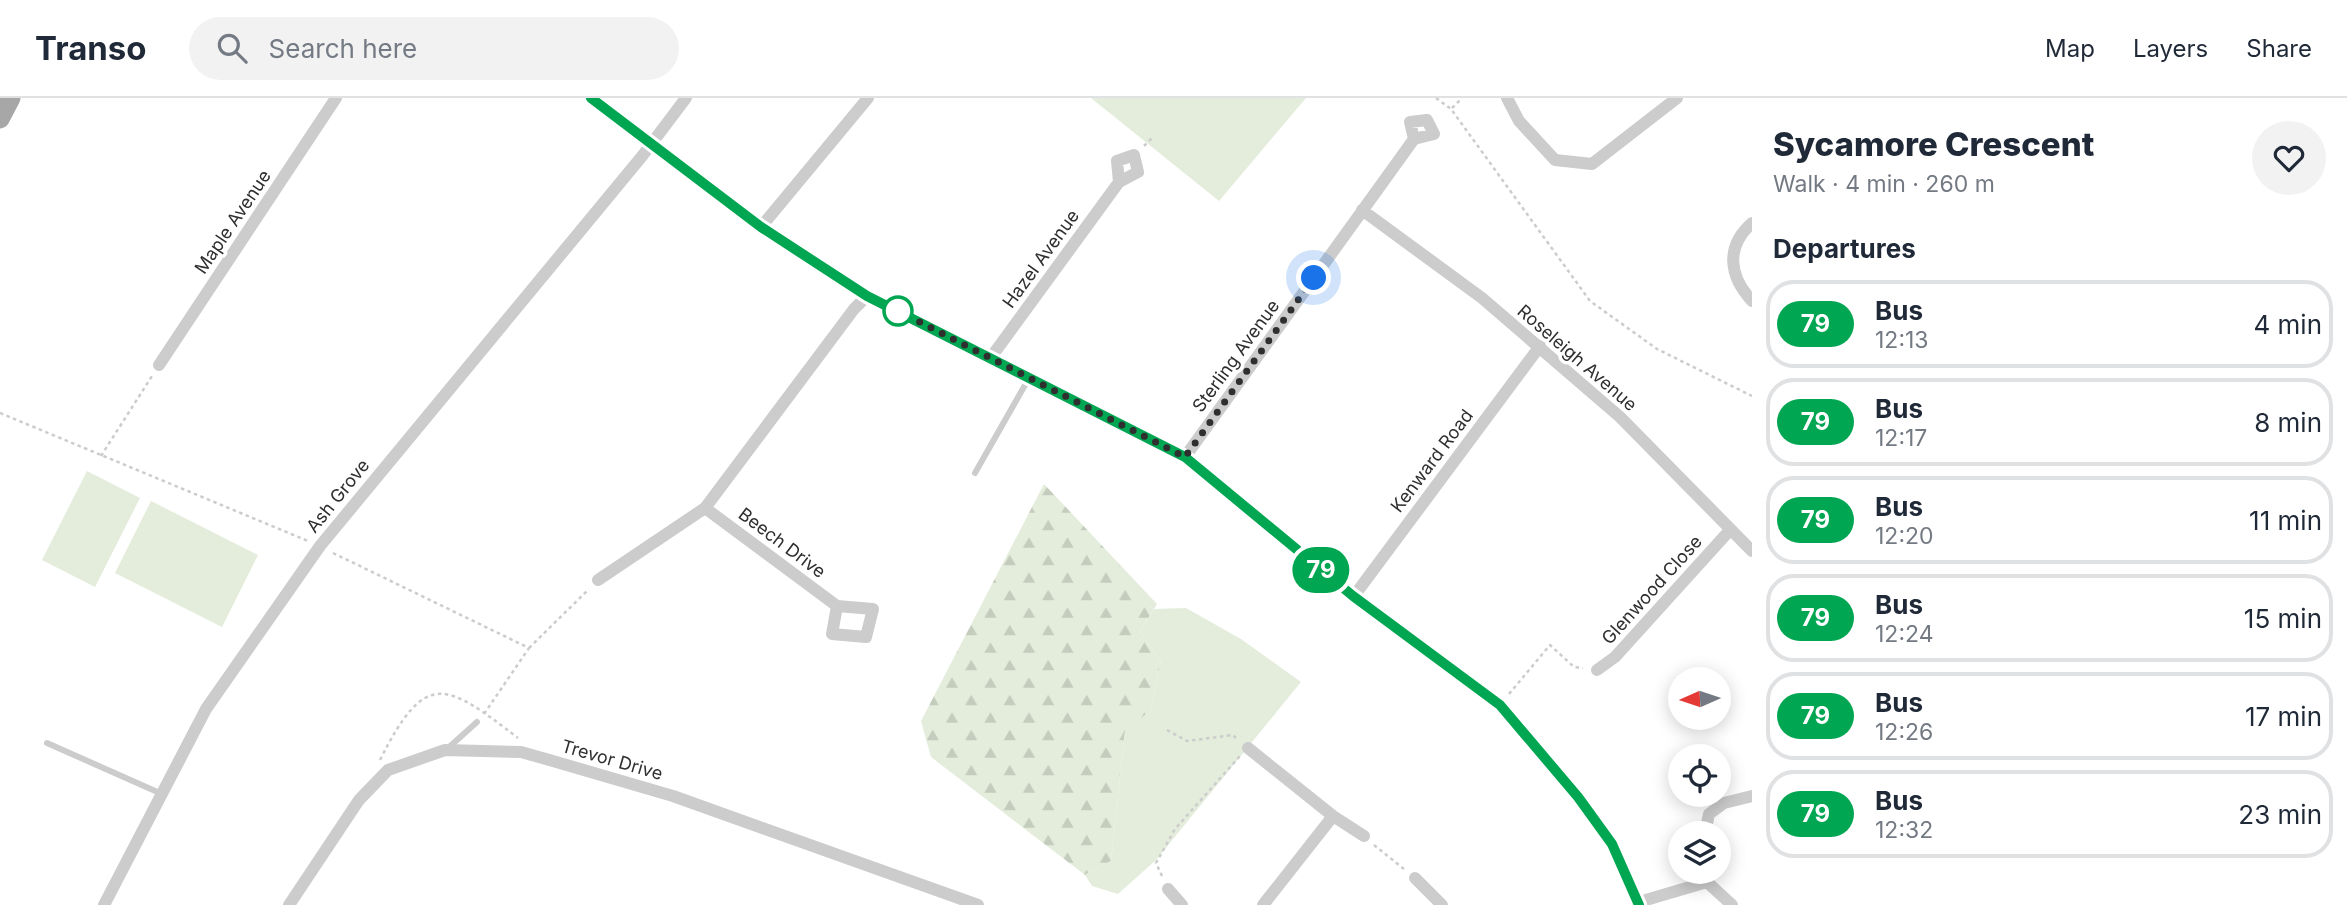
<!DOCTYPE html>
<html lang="en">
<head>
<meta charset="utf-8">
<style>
	:root { --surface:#fff; --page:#f2f2f3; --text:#1f2937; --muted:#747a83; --line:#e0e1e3 }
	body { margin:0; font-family:Inter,sans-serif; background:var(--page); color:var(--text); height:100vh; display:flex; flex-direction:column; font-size:26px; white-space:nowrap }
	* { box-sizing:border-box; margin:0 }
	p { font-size:23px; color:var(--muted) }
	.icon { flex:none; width:38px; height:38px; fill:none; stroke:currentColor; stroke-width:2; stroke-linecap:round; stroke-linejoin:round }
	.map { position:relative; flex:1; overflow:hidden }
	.drawer { display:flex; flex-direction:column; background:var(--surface); width:595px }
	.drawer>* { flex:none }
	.badge { padding:0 14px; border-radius:23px; font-size:24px; line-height:46px }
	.needle { width:46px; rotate:267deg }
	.tools { position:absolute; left:1668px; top:569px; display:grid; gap:14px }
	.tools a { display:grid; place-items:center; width:63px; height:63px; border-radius:50%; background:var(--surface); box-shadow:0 4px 18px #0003; font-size:35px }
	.you { position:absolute; width:35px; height:35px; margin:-18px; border:5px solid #fff; border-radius:50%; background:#1a73e8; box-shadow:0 0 0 10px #1a73e833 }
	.map>.badge { position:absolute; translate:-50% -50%; box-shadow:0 0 0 4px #fff }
	h2 { padding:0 21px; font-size:26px; line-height:63px }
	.round { display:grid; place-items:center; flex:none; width:74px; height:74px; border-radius:37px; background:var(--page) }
	.overview { display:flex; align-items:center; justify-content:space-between; height:119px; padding:0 21px }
	h1 { font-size:33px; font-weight:800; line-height:52px }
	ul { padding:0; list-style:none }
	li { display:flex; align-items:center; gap:21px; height:88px; margin:0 14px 10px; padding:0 7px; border:4px solid var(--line); border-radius:28px }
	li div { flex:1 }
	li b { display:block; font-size:26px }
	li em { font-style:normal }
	li .badge { min-width:77px; font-weight:700; text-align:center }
	header { display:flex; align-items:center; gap:42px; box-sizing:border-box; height:98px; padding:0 35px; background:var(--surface); border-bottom:2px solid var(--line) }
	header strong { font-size:33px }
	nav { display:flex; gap:38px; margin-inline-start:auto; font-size:24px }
	.search { width:490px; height:63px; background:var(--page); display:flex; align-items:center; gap:18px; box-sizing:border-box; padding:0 24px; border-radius:38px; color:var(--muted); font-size:26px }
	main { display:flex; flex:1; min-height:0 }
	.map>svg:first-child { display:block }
</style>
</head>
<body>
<header>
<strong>Transo</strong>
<div class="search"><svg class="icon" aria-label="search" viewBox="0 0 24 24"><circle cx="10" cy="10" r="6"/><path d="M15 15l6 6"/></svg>Search here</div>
<nav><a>Map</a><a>Layers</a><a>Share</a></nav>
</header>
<main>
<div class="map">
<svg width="1752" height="807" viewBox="0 0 1752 807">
	<defs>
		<pattern id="forest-firs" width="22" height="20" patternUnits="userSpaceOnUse" patternTransform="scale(1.75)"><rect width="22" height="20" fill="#e4eddc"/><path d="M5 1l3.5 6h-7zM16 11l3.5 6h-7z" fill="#c4ccbd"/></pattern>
	</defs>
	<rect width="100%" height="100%" fill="#fff"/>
	<path fill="url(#forest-firs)" d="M1044,386l113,120 -17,28 21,29 -11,50 -25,21 -14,129 -26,14 -154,-118 -10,-36z"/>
	<path fill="#e4eddc" d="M1091,0h215l-87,103z
		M87,373l53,27 -45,89 -53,-27z
		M151,403l107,54 -36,72 -107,-54z
		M1186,510l55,31 60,43 -145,178 -38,34 -26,-8 -7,-11 26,-14 14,-130 25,-20 11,-50 -21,-29 14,-23z"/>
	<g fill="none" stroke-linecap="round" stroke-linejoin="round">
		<path stroke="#ccc" stroke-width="2.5" stroke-dasharray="3.5 3.5" stroke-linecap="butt" d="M1436,0l15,11 139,192 67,48 95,47
			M1452,10l10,-10
			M1144,48l10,-10
			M0,315l308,128
			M101,358l51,-80
			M333,455l196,95 -45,66
			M529,550l60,-59
			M1509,596l41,-49 24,22 9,1
			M1167,632l20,11 46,-6 5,5
			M380,662c46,-92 66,-77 138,-22
			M1374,747l30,24
			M1162,778l-6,-13 19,-34 65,-73"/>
		<path stroke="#ccc" stroke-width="6" d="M975,375l54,-95
			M47,645l115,51
			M447,651l30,-27"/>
		<path stroke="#ccc" stroke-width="12" d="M592,0l169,129 106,69 318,161 169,139 146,109 78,92 34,47 27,61
			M1507,0l12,23 36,39 37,4 85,-66
			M1362,112l120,88 138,119 132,134
			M1752,125c-27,24 -23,53 0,78
			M761,129l107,-129
			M992,258l127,-174 19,-10 -4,-17 -17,6 2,21
			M159,267l177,-267
			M1185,359l229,-318 20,-5 -7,-14 -17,2 4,17
			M705,410l132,98 36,3 -7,28 -34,-3 5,-28
			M598,482l107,-72 149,-199 13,-13
			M1354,498l186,-250
			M1597,572l18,-13 115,-127
			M1248,650l85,68 31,20
			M1705,735l4,-19 15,-11 28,-7
			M1415,780l27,27
			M1168,791l14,16
			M1639,804l68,-20 25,23
			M104,807l102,-196 114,-163 323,-391 43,-57
			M289,807l70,-105 29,-30 57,-20 76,2 25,7 127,37 305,109
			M1263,807l70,-89"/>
		<path stroke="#a7a7a7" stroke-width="19" d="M0,21l11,-21"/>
	</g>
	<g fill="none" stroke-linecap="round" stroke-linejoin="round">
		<defs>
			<path id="line" d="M591,0l170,129 106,69 318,161 168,139 147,109 78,92 34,47 27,61"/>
		</defs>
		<use href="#line" stroke="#fff" stroke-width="16"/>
		<use href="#line" stroke="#00a651" stroke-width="10"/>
		<path stroke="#2f2f2f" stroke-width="7" stroke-dasharray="0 12.6" d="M898,213l-6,-3 293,149 129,-179"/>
	</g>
	<circle fill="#fff" stroke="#00a651" stroke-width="3.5" cx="898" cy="213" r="14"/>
	<g text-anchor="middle" stroke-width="7" stroke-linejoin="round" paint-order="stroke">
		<g font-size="18" fill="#2f2f2f" stroke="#fff">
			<text transform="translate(233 124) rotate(-56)" y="6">Maple Avenue</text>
			<text transform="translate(1041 161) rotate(-54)" y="6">Hazel Avenue</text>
			<text transform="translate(1236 258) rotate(-54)" y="6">Sterling Avenue</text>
			<text transform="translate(1577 260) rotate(41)" y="6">Roseleigh Avenue</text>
			<text transform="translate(1432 363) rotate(-53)" y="6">Kenward Road</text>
			<text transform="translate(338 398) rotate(-51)" y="6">Ash Grove</text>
			<text transform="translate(782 445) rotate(37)" y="6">Beech Drive</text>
			<text transform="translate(1652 492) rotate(-48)" y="6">Glenwood Close</text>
			<text transform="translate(612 662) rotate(16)" y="6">Trevor Drive</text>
		</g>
	</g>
</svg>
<div class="tools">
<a><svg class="needle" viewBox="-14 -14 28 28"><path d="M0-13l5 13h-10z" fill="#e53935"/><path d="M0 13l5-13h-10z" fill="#747a83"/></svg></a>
<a><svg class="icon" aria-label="locate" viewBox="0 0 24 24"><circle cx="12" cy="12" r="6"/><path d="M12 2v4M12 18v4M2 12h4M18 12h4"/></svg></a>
<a><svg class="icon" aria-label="layers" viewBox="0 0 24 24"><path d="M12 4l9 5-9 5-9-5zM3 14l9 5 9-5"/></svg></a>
</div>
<div class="you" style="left:1314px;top:180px"></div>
<b class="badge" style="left:1321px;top:472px;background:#00a651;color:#fff">79</b>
</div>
<section class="drawer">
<div class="overview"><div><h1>Sycamore Crescent</h1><p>Walk · 4 min · 260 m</p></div><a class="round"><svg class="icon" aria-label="heart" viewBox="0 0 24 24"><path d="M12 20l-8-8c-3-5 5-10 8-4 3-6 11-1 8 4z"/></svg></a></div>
<h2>Departures</h2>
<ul>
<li><span class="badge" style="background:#00a651;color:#fff">79</span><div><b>Bus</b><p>12:13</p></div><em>4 min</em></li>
<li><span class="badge" style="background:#00a651;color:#fff">79</span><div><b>Bus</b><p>12:17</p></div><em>8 min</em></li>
<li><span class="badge" style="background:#00a651;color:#fff">79</span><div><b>Bus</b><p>12:20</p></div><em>11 min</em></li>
<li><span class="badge" style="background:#00a651;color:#fff">79</span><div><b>Bus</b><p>12:24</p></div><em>15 min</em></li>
<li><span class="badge" style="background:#00a651;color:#fff">79</span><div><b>Bus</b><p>12:26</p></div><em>17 min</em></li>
<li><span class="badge" style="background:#00a651;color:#fff">79</span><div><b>Bus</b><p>12:32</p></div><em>23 min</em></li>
</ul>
</section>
</main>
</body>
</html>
